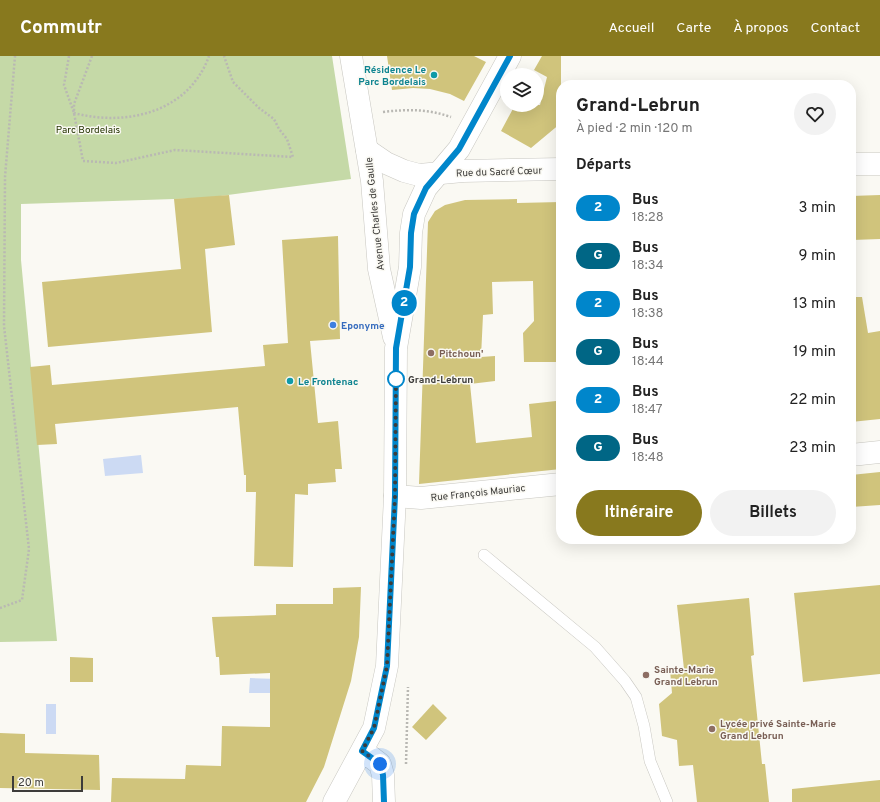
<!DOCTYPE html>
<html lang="fr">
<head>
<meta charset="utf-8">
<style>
	:root { --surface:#fff; --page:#f2f2f2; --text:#222; --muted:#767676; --accent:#88791e }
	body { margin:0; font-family:Overpass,sans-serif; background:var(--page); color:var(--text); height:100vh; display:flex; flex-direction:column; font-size:15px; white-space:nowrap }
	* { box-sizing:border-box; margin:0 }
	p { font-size:13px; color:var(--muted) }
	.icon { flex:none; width:22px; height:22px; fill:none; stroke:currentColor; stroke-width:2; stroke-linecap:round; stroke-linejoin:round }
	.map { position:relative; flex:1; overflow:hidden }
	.side { position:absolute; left:556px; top:24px; width:300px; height:464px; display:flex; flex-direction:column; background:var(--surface); border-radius:16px; box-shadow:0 4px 16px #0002 }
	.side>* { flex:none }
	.badge { padding:0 8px; border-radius:13px; font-size:14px; line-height:26px }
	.tools { position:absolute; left:500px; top:12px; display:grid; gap:8px }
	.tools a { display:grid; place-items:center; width:44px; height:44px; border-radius:50%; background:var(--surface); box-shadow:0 4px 16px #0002; font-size:20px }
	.scale { position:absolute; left:12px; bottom:10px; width:71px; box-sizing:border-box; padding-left:4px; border:2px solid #3d3c3a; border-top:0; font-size:11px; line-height:14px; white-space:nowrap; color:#3d3c3a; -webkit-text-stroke:3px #faf9f3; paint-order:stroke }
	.you { position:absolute; width:20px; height:20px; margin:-10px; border:3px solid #fff; border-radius:50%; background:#1a73e8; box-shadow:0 0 0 6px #1a73e833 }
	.map>.badge { position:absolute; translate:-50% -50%; box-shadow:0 0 0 2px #fff }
	h2 { padding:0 20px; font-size:15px; line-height:36px }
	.round { display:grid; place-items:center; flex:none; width:42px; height:42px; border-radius:21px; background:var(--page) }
	.summary { display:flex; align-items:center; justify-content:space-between; height:68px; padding:0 20px }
	h1 { font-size:19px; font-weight:700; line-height:30px }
	.action { display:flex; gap:8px; margin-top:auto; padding:8px 20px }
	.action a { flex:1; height:46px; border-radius:24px; background:var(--accent); color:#fff; font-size:16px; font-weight:700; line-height:46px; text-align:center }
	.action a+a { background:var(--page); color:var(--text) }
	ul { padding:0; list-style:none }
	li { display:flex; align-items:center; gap:12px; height:48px; padding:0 20px }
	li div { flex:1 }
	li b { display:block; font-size:15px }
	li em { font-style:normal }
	li .badge { min-width:44px; font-weight:700; text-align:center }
	header { display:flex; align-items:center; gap:24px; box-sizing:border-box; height:56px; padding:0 20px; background:var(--accent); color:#fff }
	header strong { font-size:19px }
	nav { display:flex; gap:22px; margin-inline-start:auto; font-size:14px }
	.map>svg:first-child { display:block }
</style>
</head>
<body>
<header>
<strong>Commutr</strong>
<nav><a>Accueil</a><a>Carte</a><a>À propos</a><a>Contact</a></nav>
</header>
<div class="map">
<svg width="880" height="746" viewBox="0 0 880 746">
	<rect width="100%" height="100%" fill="#faf9f3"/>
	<path fill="#c5d9a7" d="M0,0h332l19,123 -146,19 -184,6v56l36,381 -57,1z"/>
	<path fill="#ccdaf3" d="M141,399l2,18 -38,3 -2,-17z
		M250,622l28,1v14h-29z
		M46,648h10v30h-10z"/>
	<path fill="#d0c47c" d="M387,0h87l12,6 -22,39 -14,-7 -20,-5 -17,-1 -21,2z
		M542,0h19v67l-30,25 -30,-17 14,-26h25l7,-28 -13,-7z
		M229,139l6,50 -30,4 7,83 -164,15 -6,-65 139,-13 -7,-70z
		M880,139v44l-28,1 -1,-44z
		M517,143v4l44,-1v160h-37l-1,-29 11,-12 -1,-40 -41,1 1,32 -10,1 -2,42 14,-1v25l-25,3 6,59 56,-6 -3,-33 27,-3v7l5,-2v63l-142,15 9,-262 7,-11 10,-6 20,-5z
		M338,180l2,103 -30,2 8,82 20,-2 4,48h-7l1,13 -28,2v11l-13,-1 -2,73 -39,-1 2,-74h-10v-17h-2l-6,-68 -183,17 2,20 -20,1 -7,-78 20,-2 2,20 213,-19 -2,-21 25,-2 -6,-103z
		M851,241h11l6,36 12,-2v88l-29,3z
		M880,416v33l-29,2v-32z
		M880,529v89l-77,8 -9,-89z
		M361,531l-2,50 -8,44 -27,86 -18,35h-195l1,-24 73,1 1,-14 35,1 1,-40 48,1v-54l-50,2 -1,-18h-3l-4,-40 64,-2v-11h57v-16z
		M749,542l5,57 -3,1 11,108h3l4,38h-72l-4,-37 -14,1 -2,-26 -15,-4 -3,-32 13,-11 -2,-23 14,-1 -7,-64z
		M70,601l23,1v24h-23z
		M433,648l14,14 -21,22 -14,-13z
		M0,677l25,1v19l74,2 1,35 -100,-2z
		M880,724v22h-88v-13z"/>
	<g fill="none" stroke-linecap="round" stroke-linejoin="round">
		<defs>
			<path id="lane" d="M484,499l111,92 30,34 11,16 8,29 6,35 17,41"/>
			<path id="street" d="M367,94l19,13 18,8 15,4 44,-4 98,-2
				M851,108h29
				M851,399l29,-3
				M395,440l26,2 140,-14"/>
			<path id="secondary" d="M351,0l21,125 7,88 15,68
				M363,695l17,13 3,11 1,27
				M334,746l40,-74 13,-62 8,-170 1,-148 14,-81 1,-34 3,-19 12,-26 33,-39 51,-93"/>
		</defs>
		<use href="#lane" stroke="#c8c7c1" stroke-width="12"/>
		<use href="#street" stroke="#c8c7c1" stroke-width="23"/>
		<use href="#secondary" stroke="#c8c7c1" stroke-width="23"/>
		<path stroke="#b9b8b3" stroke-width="2.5" stroke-dasharray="2 2" stroke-linecap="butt" d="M69,0l-5,29 10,28 9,48 33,2 59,-13 118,7 -6,-18 -8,-10 -5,-10 -15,-11 -26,-26 -9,-26
			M92,0l-18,48v9c53,14 115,-1 135,-57
			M383,56c25,-3 45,-3 68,5
			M0,552l22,-8 7,-51 -25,-223 1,-149 10,-121
			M406,708l2,-77"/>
		<use href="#lane" stroke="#fff" stroke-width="11"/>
		<use href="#street" stroke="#fff" stroke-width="22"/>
		<use href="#secondary" stroke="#fff" stroke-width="22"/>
	</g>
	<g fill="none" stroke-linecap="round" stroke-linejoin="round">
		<defs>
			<path id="line" d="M384,746l-1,-27 -3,-11 -18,-13 12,-23 13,-62 8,-170 1,-148 14,-81 1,-34 3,-19 12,-26 33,-39 51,-93"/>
		</defs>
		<use href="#line" stroke="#fff" stroke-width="9"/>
		<use href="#line" stroke="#0086cb" stroke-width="6"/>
		<path stroke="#3d3c3a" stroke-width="4" stroke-dasharray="0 7.2" d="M380,708l-18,-13 12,-23 13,-62 8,-170 1,-123v6"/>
	</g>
	<g fill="#0f9aa8" stroke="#faf9f3" stroke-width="1.5">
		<circle cx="434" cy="19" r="4"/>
		<circle cx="290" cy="325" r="4"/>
	</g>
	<circle fill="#3f7fe0" stroke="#faf9f3" stroke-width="1.5" cx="333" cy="269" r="4"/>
	<g fill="#8d6e63" stroke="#faf9f3" stroke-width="1.5">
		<circle cx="431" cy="297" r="4"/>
		<circle cx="646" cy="619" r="4"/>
		<circle cx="712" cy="673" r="4"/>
	</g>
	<circle fill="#fff" stroke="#0086cb" stroke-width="2" cx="396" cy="323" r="8"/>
	<g text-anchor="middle" stroke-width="3" stroke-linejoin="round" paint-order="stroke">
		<g font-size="10" font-weight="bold" fill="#0d838f" stroke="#faf9f3" text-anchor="end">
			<text x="426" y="17">Résidence Le<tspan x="426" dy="12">Parc Bordelais</tspan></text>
			<text x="298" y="329" text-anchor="start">Le Frontenac</text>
		</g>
		<g font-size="10" fill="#253402" stroke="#faf9f3">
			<text x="88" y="77">Parc Bordelais</text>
		</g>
		<g font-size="10" fill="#3d3c3a" stroke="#faf9f3">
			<text transform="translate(499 115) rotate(-2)" y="4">Rue du Sacré Cœur</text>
			<text transform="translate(374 158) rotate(-96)" y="4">Avenue Charles de Gaulle</text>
			<text transform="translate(478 436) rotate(-6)" y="4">Rue François Mauriac</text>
		</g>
		<g font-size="10" font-weight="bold" fill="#366cbe" stroke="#faf9f3" text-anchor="start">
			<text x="341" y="273">Eponyme</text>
		</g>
		<g font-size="10" font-weight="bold" fill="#785e54" stroke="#faf9f3" text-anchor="start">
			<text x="439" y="301">Pitchoun'</text>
			<text x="654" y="617">Sainte-Marie<tspan x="654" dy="12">Grand Lebrun</tspan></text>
			<text x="720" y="671">Lycée privé Sainte-Marie<tspan x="720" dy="12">Grand Lebrun</tspan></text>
		</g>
		<g font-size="10" font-weight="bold" fill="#3d3c3a" stroke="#faf9f3" text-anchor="start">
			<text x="408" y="327">Grand-Lebrun</text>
		</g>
	</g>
</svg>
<div class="tools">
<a><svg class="icon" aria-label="layers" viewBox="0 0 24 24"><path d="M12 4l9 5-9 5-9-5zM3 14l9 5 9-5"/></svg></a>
</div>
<div class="scale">20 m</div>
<div class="you" style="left:380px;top:708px"></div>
<b class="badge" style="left:404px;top:247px;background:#0086cb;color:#fff">2</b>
<section class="side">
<div class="summary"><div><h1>Grand-Lebrun</h1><p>À pied · 2 min · 120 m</p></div><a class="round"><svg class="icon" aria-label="heart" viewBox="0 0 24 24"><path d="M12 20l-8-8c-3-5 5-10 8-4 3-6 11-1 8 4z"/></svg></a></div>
<h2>Départs</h2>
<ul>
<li><span class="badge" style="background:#0086cb;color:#fff">2</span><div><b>Bus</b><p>18:28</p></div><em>3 min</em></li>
<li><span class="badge" style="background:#006685;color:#fff">G</span><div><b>Bus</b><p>18:34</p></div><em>9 min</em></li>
<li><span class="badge" style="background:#0086cb;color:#fff">2</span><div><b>Bus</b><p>18:38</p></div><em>13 min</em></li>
<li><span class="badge" style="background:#006685;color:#fff">G</span><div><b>Bus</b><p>18:44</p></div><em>19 min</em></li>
<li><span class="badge" style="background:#0086cb;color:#fff">2</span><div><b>Bus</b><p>18:47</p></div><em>22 min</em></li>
<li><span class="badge" style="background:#006685;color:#fff">G</span><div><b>Bus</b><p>18:48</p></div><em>23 min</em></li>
</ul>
<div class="action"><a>Itinéraire</a><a>Billets</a></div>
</section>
</div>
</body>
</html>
